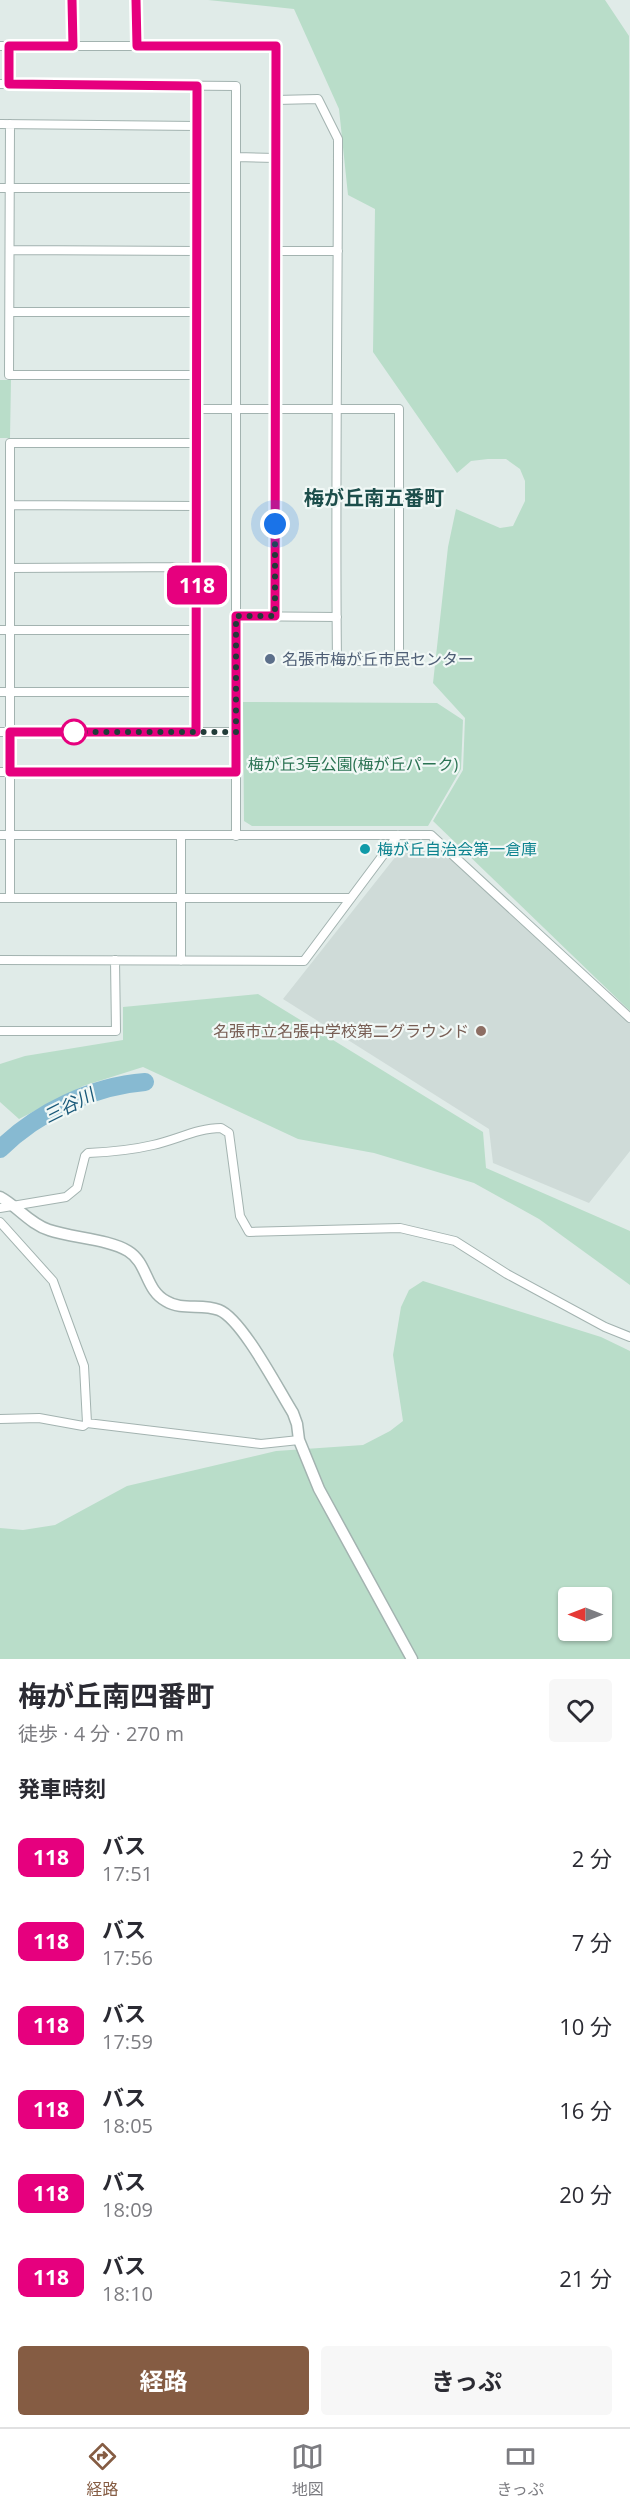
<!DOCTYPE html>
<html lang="ja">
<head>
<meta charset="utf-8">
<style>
	:root { --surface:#fff; --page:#f7f7f7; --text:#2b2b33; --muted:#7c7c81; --line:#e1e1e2; --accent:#855c43 }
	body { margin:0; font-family:"Open Sans","Noto Sans JP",sans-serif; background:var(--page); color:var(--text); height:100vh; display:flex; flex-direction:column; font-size:22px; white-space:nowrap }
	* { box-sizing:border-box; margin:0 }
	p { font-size:20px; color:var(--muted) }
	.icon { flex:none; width:33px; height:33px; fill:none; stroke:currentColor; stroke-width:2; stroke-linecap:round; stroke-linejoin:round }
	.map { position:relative; height:1659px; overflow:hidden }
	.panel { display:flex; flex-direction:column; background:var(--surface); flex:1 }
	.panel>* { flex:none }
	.badge { padding:0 12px; border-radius:9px; font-size:21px; line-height:39px }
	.needle { width:39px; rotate:270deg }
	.controls { position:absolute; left:558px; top:1587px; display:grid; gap:12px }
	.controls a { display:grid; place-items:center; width:54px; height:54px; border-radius:6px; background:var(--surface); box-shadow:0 2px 4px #0004; font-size:30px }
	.you { position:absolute; width:30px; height:30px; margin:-15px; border:4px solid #fff; border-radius:50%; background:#1a73e8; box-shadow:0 0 0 9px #1a73e833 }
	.map>.badge { position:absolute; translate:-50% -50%; box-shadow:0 0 0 3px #fff }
	h2 { padding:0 18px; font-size:22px; line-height:54px }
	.round { display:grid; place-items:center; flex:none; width:63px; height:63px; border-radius:6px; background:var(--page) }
	.headline { display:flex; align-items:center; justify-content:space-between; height:102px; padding:0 18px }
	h1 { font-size:28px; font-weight:700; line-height:45px }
	.primary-button { display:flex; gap:12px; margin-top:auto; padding:12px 18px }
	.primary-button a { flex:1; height:69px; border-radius:6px; background:var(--accent); color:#fff; font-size:24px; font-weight:700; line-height:69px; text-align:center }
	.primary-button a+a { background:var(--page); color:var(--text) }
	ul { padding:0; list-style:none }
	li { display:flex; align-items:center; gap:18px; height:84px; padding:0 18px }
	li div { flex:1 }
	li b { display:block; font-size:22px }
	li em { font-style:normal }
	li .badge { min-width:66px; font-weight:700; text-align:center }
	.tabs { display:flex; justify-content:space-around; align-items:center; height:84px; border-top:2px solid var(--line); background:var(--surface); font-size:16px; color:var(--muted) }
	.tabs a { display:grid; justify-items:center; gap:3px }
	.tabs .on { color:var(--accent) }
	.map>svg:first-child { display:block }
</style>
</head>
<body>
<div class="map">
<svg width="630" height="1659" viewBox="0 0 630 1659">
	<rect width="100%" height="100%" fill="#e0ebe8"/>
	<path fill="#cfdbd8" d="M442,845l188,178v128l-41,52 -96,-40 -4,-34 -206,-130 121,-153z"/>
	<path fill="#b9ddc9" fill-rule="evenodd" d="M208,0h397l24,36 1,975 -197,-190 30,-51 2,-52 -32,-35 15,-136 8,-38 44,19 13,-2 12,-25v-20l-5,-12 -14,-10h-18l-17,2 -14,12 -84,-121 2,-143 -27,-14 -9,-86 -45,-100z
		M0,380h11l-1,58h-10z
		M243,702l194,1 26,17 -2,49 -33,57h-176l-8,-5z
		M258,994l225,138 3,36 144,63v54l-91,-66 -65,-36 -100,-30 -76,-14 -155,-72 -60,19 -64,33 -19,-17v-38l25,-8 98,-16v-33z
		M423,1281l178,56 29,14v308h-630v-131l23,2 32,-5 72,-39 149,-35 87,-6 27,-14 13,-10 -10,-66 8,-48 8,-17zM568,1598h34v32h-34z"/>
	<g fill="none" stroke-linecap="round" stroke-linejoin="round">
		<path stroke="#87bad2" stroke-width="18" d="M0,1149c38,-37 92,-63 145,-67"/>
		<defs>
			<path id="minor" d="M72,0l1,46
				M136,0l1,46
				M0,46h276l-1,570
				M0,84l236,2v750
				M9,84l1,-38
				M0,124l197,2
				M10,124l-1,251h188
				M236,157l40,1
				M0,188h197
				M10,250l187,1
				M275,251h63
				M10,312h187
				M197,409c67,0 134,0 202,0v252h-62c-2,-174 1,-348 1,-522l-20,-40 -42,1
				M10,505l187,1
				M10,568l187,-1
				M236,616l101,1
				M0,630h197
				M0,692h197
				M0,732h236
				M196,732l1,-646
				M0,772h236
				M0,835h431l199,183
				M181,836v125
				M0,898h351
				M10,898v-455h187
				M0,960l304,1 94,-126
				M0,1031h116l-1,-71
				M0,1208l66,-11 11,-9 8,-32 3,-3c22,-1 44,-3 65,-8 23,-5 45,-17 68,-17l8,5 11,83 9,16 151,-4 55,13 52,33 98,53 25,10
				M0,1222l53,59 31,85 3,57
				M0,1419l39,-1 44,8 4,-3 174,21 38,-4"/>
			<path id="tertiary" d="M0,1197c17,9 30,27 49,33 23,8 59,9 79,21 20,12 17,39 38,50 16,10 36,2 53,9 23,9 59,79 74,103l4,11 2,16 20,49 93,170"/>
		</defs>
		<use href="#minor" stroke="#a3b3b0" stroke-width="10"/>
		<use href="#tertiary" stroke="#a3b3b0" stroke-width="13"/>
		<use href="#minor" stroke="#fff" stroke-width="8"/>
		<use href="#tertiary" stroke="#fff" stroke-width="10"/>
	</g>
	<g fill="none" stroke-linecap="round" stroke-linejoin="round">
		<defs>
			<path id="line" d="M72,0l1,46h-64v38l188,2 -1,646h-186v40h226v-156h39l1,-570h-139l-1,-46"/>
		</defs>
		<use href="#line" stroke="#fff" stroke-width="14"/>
		<use href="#line" stroke="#e6007e" stroke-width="9"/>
		<path stroke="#213c39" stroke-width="6" stroke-dasharray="0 10.8" d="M74,732h162v-116h39v-92"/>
	</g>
	<circle fill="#5c6f8a" stroke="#f1f8f6" stroke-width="2" cx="270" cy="659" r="6"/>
	<circle fill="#fff" stroke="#e6007e" stroke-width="3" cx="74" cy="732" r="12"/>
	<circle fill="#0f9aa8" stroke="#f1f8f6" stroke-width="2" cx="365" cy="849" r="6"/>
	<circle fill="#8d6e63" stroke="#f1f8f6" stroke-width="2" cx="481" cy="1031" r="6"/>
	<g text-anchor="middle" stroke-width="4.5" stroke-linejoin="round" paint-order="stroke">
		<g font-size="16" fill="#4e5e75" stroke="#f1f8f6" text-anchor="start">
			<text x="282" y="665">名張市梅が丘市民センター</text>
		</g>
		<g font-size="16" fill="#2b7353" stroke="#f1f8f6">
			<text x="353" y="770">梅が丘3号公園(梅が丘パーク)</text>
		</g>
		<g font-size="16" fill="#0d838f" stroke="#f1f8f6" text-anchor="start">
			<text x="377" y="855">梅が丘自治会第一倉庫</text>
		</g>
		<g font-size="16" fill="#785e54" stroke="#f1f8f6" text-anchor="end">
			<text x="469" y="1037">名張市立名張中学校第二グラウンド</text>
		</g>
		<g font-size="18" font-style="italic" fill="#1a5979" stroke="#f1f8f6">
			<text transform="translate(69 1106) rotate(-27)" y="6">三谷川</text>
		</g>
		<g font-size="20" font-weight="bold" fill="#1d4e4b" stroke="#f1f8f6">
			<text x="374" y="505">梅が丘南五番町</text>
		</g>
	</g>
</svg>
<div class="controls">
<a><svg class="needle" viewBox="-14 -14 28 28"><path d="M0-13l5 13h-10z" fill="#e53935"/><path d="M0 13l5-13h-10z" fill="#7c7c81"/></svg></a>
</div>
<div class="you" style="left:275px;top:524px"></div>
<b class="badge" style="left:197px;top:585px;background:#e6007e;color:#fff">118</b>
</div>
<section class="panel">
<div class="headline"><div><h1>梅が丘南四番町</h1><p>徒歩 · 4 分 · 270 m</p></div><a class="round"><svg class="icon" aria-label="heart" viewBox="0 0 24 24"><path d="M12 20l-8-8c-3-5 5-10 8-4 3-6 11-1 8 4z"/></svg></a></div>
<h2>発車時刻</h2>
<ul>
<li><span class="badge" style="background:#e6007e;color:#fff">118</span><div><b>バス</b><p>17:51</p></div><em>2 分</em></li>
<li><span class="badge" style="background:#e6007e;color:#fff">118</span><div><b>バス</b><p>17:56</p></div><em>7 分</em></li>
<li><span class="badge" style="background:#e6007e;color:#fff">118</span><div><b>バス</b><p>17:59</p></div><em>10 分</em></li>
<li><span class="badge" style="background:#e6007e;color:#fff">118</span><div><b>バス</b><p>18:05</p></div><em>16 分</em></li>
<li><span class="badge" style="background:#e6007e;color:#fff">118</span><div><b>バス</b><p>18:09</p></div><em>20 分</em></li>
<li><span class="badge" style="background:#e6007e;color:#fff">118</span><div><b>バス</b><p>18:10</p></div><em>21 分</em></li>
</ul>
<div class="primary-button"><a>経路</a><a>きっぷ</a></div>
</section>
<nav class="tabs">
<a class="on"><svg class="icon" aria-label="directions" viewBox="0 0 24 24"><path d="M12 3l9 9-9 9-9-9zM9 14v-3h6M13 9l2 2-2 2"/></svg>経路</a>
<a><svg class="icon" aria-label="map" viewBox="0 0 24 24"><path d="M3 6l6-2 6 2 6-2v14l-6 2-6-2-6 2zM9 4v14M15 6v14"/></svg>地図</a>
<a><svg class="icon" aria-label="tickets" viewBox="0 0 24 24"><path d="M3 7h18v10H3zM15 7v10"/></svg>きっぷ</a>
</nav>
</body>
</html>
